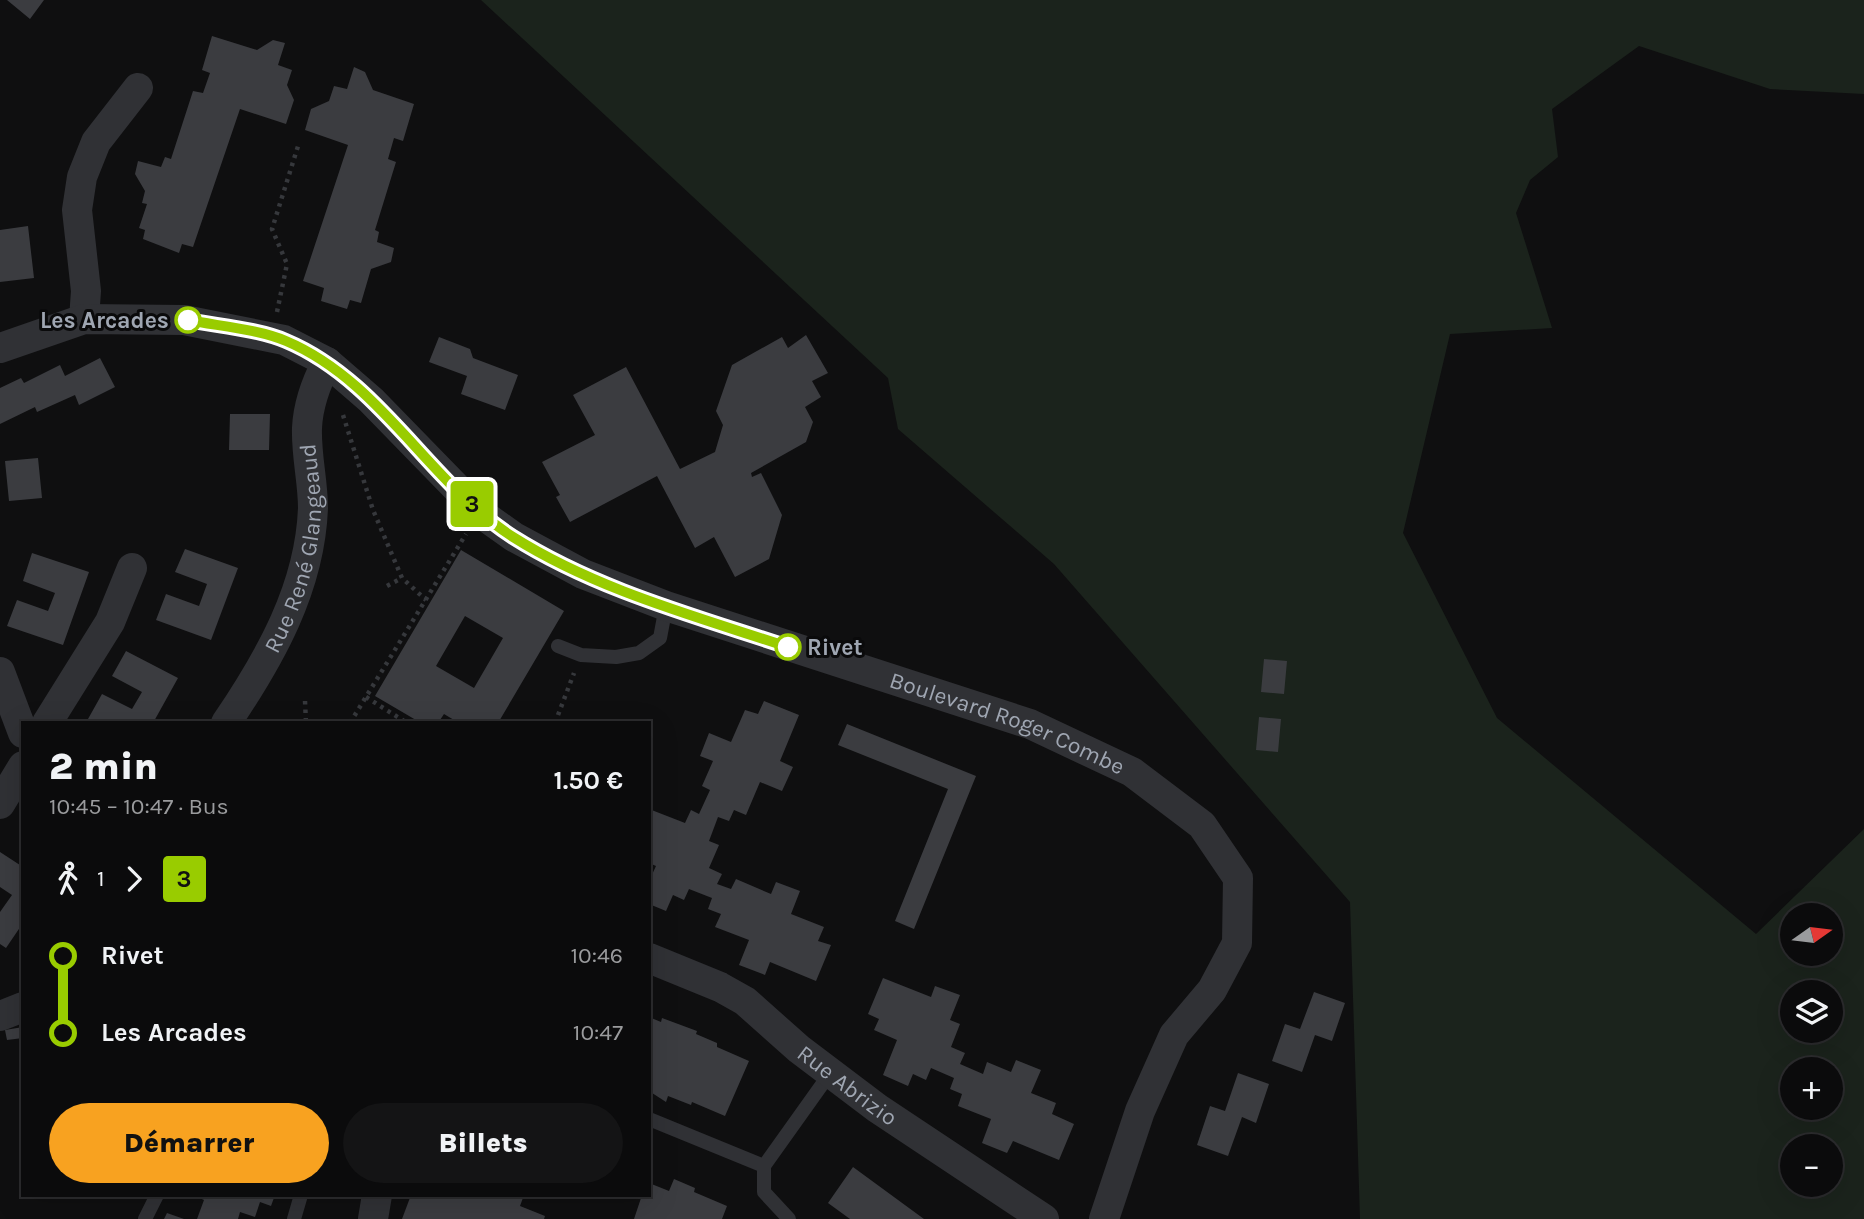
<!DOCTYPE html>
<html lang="fr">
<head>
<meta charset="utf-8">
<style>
	:root { --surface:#0b0b0c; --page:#141415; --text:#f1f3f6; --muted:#9a9b9d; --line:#2b2b2d; --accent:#f8a220 }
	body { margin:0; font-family:Karla,sans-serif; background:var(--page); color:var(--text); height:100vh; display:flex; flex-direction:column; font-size:26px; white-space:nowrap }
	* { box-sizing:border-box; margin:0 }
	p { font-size:23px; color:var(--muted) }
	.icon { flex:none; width:38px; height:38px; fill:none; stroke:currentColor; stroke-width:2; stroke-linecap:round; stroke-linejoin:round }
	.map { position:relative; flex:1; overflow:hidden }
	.side { position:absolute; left:21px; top:721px; width:630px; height:476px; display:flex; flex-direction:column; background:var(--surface); border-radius:0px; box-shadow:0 7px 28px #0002,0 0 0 2px var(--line) }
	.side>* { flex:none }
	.badge { padding:0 14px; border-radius:5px; font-size:24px; line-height:46px }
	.needle { width:46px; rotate:76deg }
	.controls { position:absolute; left:1780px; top:903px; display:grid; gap:14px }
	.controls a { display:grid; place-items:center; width:63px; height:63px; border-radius:50%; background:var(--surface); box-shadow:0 7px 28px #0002,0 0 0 2px var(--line); font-size:35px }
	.map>.badge { position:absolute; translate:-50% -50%; box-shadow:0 0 0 4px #fff }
	.legs { display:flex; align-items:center; gap:10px; height:77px; padding:0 28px; font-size:23px }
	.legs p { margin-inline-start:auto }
	.summary { display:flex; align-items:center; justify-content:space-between; height:119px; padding:0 28px }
	h1 { font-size:38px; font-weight:800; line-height:52px }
	.action { display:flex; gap:14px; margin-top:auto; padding:14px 28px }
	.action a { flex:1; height:80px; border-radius:42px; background:var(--accent); color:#111; font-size:28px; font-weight:800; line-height:80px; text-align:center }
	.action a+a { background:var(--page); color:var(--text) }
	ul { padding:0 28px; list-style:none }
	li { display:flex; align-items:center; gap:24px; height:77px; font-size:26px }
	li i { display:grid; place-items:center; width:10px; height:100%; margin:0 9px; background:currentColor }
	li i::after { content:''; width:18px; height:18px; margin:-9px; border:5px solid; border-radius:50%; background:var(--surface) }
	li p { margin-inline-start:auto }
	li:first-child i { background:linear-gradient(#0000 50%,currentColor 0) }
	li:last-child i { background:linear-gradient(currentColor 50%,#0000 0) }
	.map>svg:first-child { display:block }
</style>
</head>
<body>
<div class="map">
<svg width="1864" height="1219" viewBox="0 0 1864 1219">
	<rect width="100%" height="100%" fill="#0f0f10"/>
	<path fill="#1b231c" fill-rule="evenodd" d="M481,0h1383v94l-94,-5 -131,-43 -87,63 6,48 -28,23 -14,33 36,115 -102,6 -47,199 94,185 259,216 108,-105v390h-504l-10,-317 -296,-338 -156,-135 -10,-51zM1792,915h38v39h-38zM1792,992h38v39h-38zM1792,1069h38v39h-38zM1792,1146h38v39h-38z"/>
	<path fill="#3b3c40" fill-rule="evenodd" d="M7,0h37l-14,19z
		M212,36l45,14 16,-10 12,3 -7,22 14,5 -5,15 7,15 -8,24 -46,-15 -47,138 -11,-3 -3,9 -36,-14 2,-9 -6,-2 8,-24 -5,-1 3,-12 -10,-17 3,-13 23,6 4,-10 6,2 22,-68 10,2 7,-20 -8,-3z
		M354,67l11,5 8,18 41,14 -11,37 -9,-3 -6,21 8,3 -21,68 4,2 -2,10 17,6 -3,14 -20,7 -10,34 -11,-3 -3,9 -26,-8 3,-13 -21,-7 45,-136 -43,-15 6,-21 18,-8 5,-15 13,3z
		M28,226l6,52 -34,4v-52z
		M806,335l22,38 -16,8 9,16 -16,10 8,15 -7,20 -55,31 1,4 9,-4 21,42 -13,44 -34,18 -21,-40 -19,11 -38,-72 -87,46 -14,-25 4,-2 -18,-33 53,-27 -22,-40 53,-28 54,102 35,-17 8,-27 -7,-14 16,-46 50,-28 6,11z
		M439,337l31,12 3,9 45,17 -13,35 -44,-16 6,-18 -38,-14z
		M100,358l15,29 -36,18 -4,-10 -38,17 -2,-5 -35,17v-36l21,-10 3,5 36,-18 5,11z
		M230,414h40l-1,36h-40z
		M38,458l4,40 -33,3 -4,-40z
		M185,549l53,19 -27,72 -55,-20 10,-26 33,12 8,-22 -32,-12z
		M461,550l103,61 -66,112h-39l-15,-9 -6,9h-17l-46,-27zM465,616l38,22 -29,50 -38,-22z
		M32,553l57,19 -26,73 -56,-19 10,-26 31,11 7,-18 -32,-12z
		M126,651l52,27 -25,45h-58l-7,-4 14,-25 30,15 10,-17 -30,-16z
		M1264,659l23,2 -3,33 -23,-2z
		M764,701l35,14 -19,46 13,6 -11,24 -22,-9 -14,33 -12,-5 -5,11 -11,-4 -9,24 10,4 -10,23 13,6 -5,10 14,5 5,-10 35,15 5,-12 24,9 -9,23 33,13 -6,14 13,4 -15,36 -46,-19 -5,13 -26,-10 10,-25 -34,-13 6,-13 -13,-5 4,-11 -23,-9 -5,11 -11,-5 -7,16 -17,-7v-23l7,-15 -7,-3v-54l36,14 6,-13 8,4 11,-24 -8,-4 11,-25 -13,-5 9,-23 22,9 14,-32 13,4z
		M1259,717l22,2 -3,33 -22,-2z
		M847,724l129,52 -62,153 -19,-8 53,-132 -110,-44z
		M0,852l23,15v56l-17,25 -6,-4v-32l12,-17 -12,-8z
		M883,978l48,19 4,-11 25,9 -10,25 10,4 -9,23 14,6 -5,11 23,10 4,-12 24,10 5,-12 25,10 -10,23 25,10 -4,11 22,10 -15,36 -46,-19 -6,12 -25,-10 9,-24 -33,-13 4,-12 -12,-5 4,-11 -23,-10 -5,12 -13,-6 -5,12 -25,-11 14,-35 -23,-10 5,-11 -11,-5z
		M1314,992l31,11 -13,38 -17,-6 -13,37 -30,-11 13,-37 15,5z
		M649,1017l12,5 1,-4 35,13 -1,3 21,9v4l32,14 -24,55 -33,-14 -1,3 -23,-9 -2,6 -17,-11z
		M23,1027v11l-16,2 -2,-10z
		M1238,1073l31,11 -13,39 -14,-6 -14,39 -31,-11 13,-39 15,5z
		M853,1167l71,52h-74l-22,-16z
		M674,1179l21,9 -1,4 33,14 -5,13h-88l8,-24h7v-12l20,8z
		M193,1195h82l-4,11 -11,-4 -5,15 -15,-5 -2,7h-41l7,-19z
		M411,1195h113l-4,11 25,10 -1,3h-142z
		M167,1213l17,6h-20z"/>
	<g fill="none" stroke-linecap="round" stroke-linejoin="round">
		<path stroke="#36383c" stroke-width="4.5" stroke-dasharray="3.5 5" stroke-linecap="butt" d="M277,312l10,-48 -15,-35 27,-86
			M343,415l30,95 29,68 24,22
			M387,586l15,-8
			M366,697l41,26
			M305,701l1,22
			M350,723l116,-189
			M555,723l19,-50"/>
		<path stroke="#303135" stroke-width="14" d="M558,646l23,9 35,2 23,-4 21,-15 6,-32
			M649,1119l115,47 67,-94
			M764,1166v26l25,27
			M145,1219l12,-24
			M294,1219l7,-24"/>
		<g stroke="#303135" stroke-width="30">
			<path d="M84,319l2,-28 -9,-81 5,-33 14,-35 42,-54"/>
			<path id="s1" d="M0,348l84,-29 100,1 100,20 43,22 44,38 112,115 31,22 69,37 83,32 364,118 102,48 70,53 36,53 -1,65 -25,47 -38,45 -34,76 -36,108"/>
			<path d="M0,672l23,61"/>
			<path d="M47,723l63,-101 22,-54"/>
			<path id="s2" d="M226,723c44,-65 84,-135 87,-215 0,-27 -7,-53 -6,-80 1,-22 10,-47 20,-66"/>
			<path d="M0,804l23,-38"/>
			<path id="s3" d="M649,958l71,29 25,14 54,48 78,59 167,111"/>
			<path d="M0,1016l23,-9"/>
			<path d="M373,1219l4,-24"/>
		</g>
	</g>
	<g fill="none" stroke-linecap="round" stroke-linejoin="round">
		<defs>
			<path id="line-1" d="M188,320c30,6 70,9 98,21 95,40 143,142 227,196 84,53 182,79 275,110"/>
		</defs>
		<use href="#line-1" stroke="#fff" stroke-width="16"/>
		<use href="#line-1" stroke="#9c0" stroke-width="10"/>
	</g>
	<g fill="#fff" stroke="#9c0" stroke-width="3.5">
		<circle cx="188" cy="320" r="12"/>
		<circle cx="788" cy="647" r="12"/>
	</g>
	<g text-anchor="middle" stroke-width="6" stroke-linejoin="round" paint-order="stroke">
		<g font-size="23" font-weight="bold" fill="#9fa6b2" stroke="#0a0a0b" text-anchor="end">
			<text x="169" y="328">Les Arcades</text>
			<text x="807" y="655" text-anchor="start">Rivet</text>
		</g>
		<g font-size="23" fill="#9fa6b2" stroke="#0a0a0b">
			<text dy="8" stroke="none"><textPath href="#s2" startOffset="192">Rue René Glangeaud</textPath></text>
			<text dy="8" stroke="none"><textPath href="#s1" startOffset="1124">Boulevard Roger Combe</textPath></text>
			<text dy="8" stroke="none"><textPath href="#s3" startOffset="238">Rue Abrizio</textPath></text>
		</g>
	</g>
</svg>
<div class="controls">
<a><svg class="needle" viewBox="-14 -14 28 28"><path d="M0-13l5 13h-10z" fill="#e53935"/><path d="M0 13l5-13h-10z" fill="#9a9b9d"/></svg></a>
<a><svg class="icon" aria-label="layers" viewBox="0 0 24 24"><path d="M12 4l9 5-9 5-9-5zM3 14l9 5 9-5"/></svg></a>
<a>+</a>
<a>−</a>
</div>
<b class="badge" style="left:472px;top:504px;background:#9c0;color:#111">3</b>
<section class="side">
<div class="summary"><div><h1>2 min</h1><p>10:45 – 10:47 · Bus</p></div><b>1.50 €</b></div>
<div class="legs"><svg class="icon" aria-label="walk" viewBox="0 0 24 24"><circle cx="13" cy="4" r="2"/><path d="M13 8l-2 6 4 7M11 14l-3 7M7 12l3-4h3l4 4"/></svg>1<svg class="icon" aria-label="forward" viewBox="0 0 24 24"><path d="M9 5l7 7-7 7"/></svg><b class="badge" style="background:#9c0;color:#111">3</b></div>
<ul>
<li><i style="color:#9c0"></i><b>Rivet</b><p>10:46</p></li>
<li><i style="color:#9c0"></i><b>Les Arcades</b><p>10:47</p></li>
</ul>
<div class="action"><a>Démarrer</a><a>Billets</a></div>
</section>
</div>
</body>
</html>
